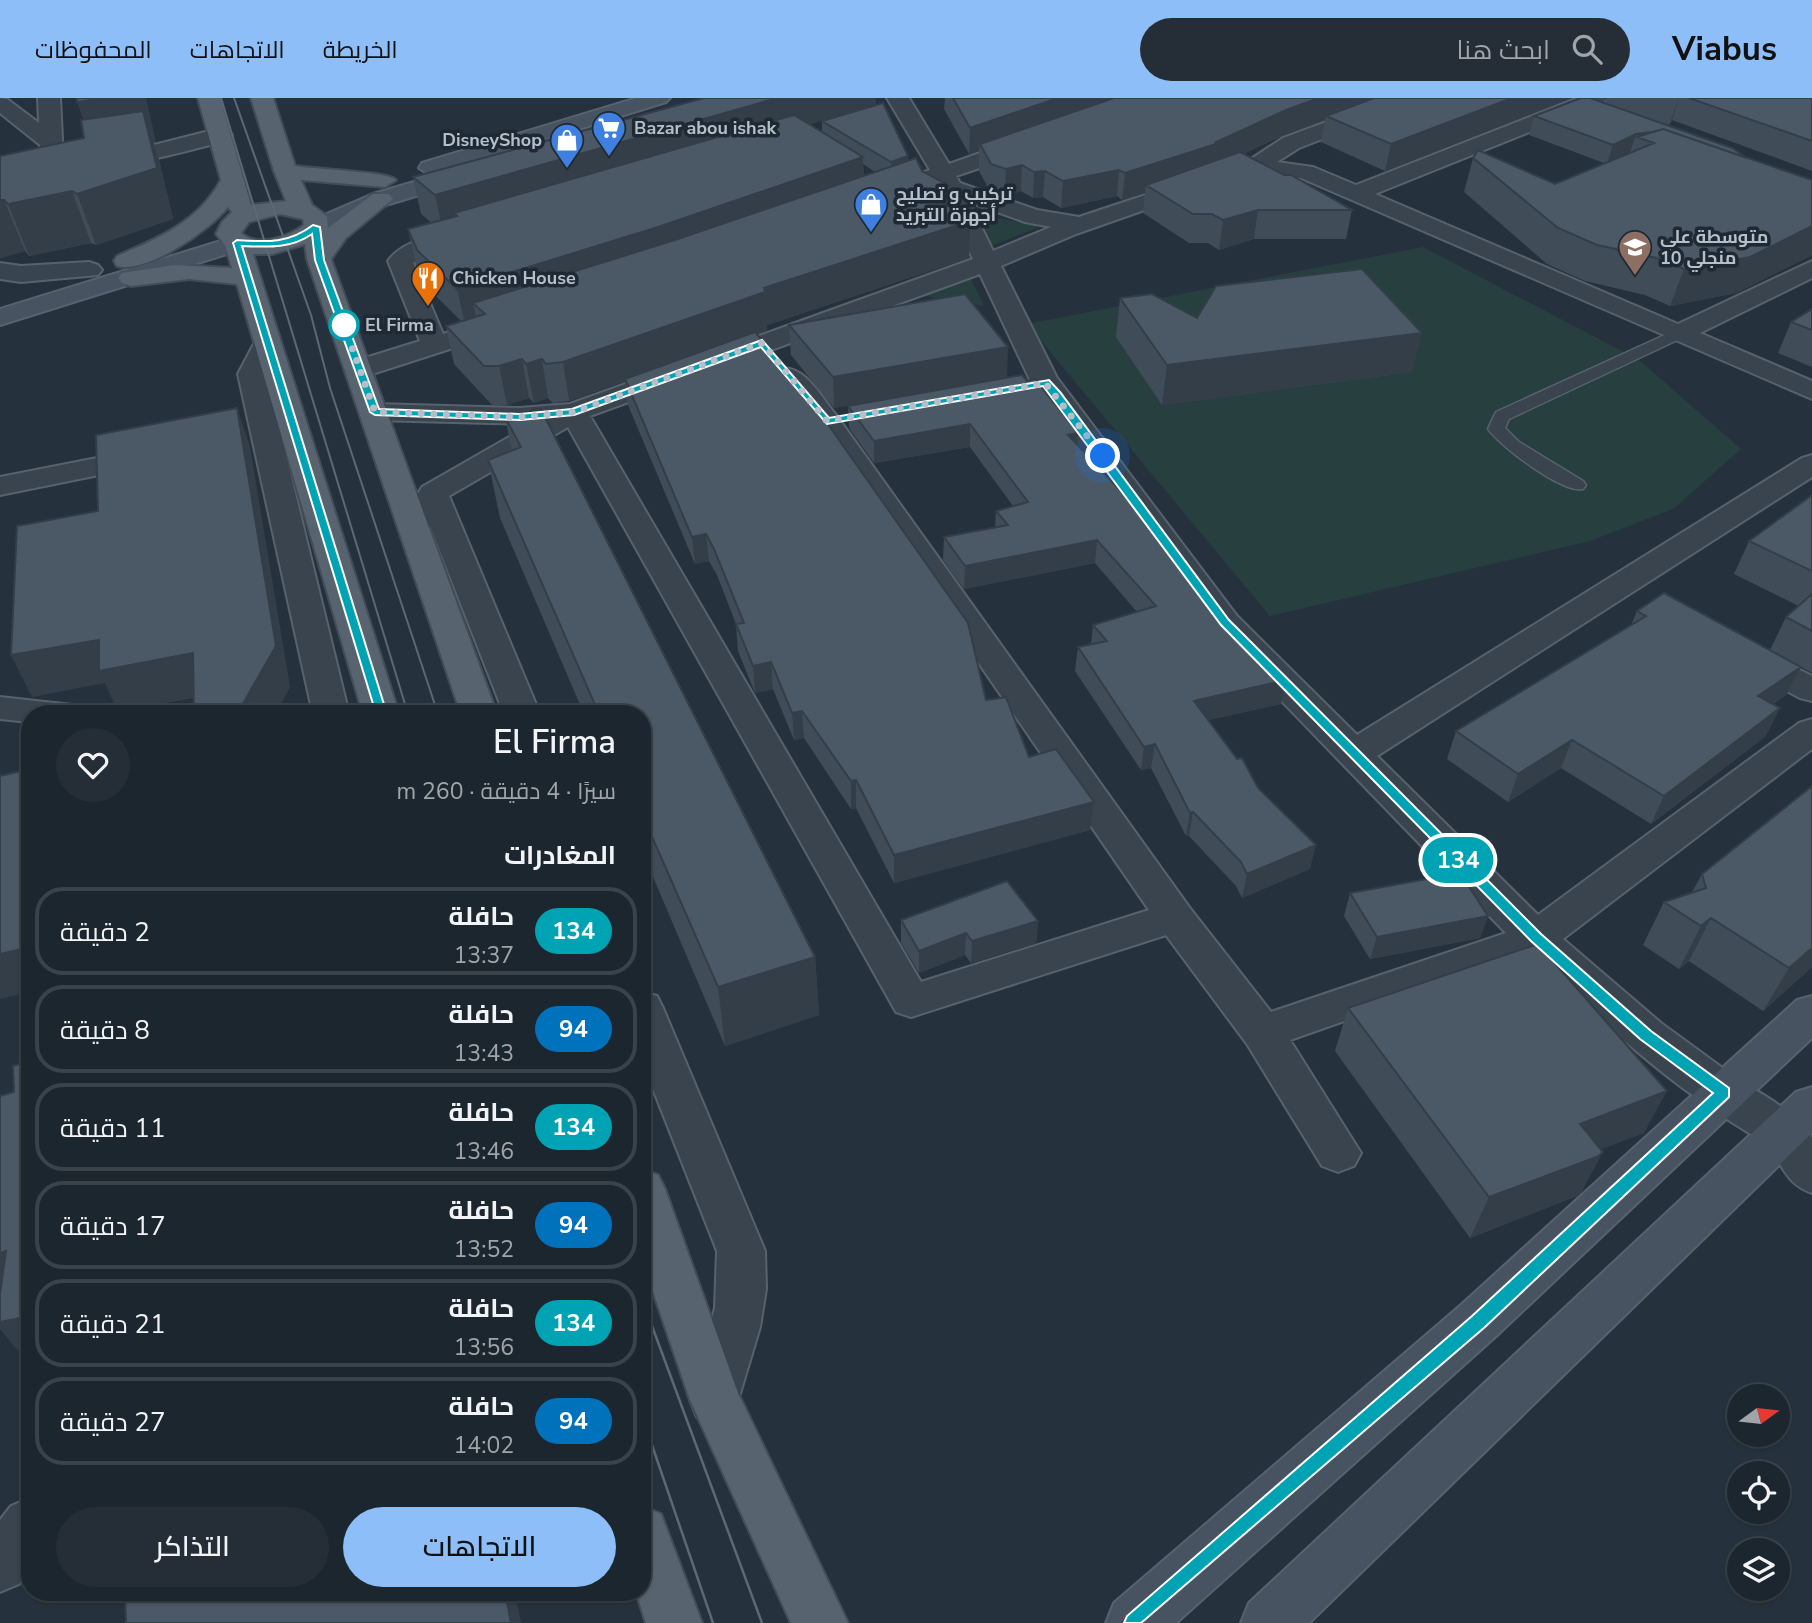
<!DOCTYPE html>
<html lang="ar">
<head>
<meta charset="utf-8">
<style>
	:root { --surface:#1c262e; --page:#252e36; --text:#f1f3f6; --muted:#a0a5aa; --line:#3a434a; --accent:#8dbef7 }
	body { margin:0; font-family:"Nunito Sans",Cairo,sans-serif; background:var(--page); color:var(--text); direction:rtl; height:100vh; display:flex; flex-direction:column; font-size:26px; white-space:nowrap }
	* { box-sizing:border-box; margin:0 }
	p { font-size:23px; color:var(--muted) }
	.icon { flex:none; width:38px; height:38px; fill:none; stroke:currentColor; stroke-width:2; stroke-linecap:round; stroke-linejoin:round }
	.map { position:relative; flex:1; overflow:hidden; direction:ltr }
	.details { position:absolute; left:21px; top:607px; width:630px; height:896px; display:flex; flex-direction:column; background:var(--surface); border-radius:28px; box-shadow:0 2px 5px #0004,0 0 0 2px var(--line); direction:rtl }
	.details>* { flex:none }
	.badge { padding:0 14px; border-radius:23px; font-size:24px; line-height:46px }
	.needle { width:46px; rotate:75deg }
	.buttons { position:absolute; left:1727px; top:1286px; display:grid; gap:14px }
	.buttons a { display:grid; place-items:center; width:63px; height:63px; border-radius:50%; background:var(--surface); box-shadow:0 2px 5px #0004,0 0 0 2px var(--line); font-size:35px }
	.you { position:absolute; width:35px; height:35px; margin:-18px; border:5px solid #fff; border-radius:50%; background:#1a73e8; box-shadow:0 0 0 10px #1a73e833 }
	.map>.badge { position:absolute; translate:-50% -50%; box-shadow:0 0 0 4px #fff }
	h2 { padding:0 35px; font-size:26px; line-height:63px }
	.round { display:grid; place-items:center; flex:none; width:74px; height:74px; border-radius:37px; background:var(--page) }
	.headline { display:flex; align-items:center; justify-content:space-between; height:119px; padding:0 35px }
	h1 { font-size:33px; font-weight:600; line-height:52px }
	.primary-button { display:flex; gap:14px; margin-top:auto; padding:14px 35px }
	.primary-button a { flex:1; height:80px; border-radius:42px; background:var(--accent); color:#111; font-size:28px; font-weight:600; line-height:80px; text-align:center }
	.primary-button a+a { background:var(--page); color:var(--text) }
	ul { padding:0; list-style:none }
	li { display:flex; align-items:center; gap:21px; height:88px; margin:0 14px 10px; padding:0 21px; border:4px solid var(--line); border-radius:28px }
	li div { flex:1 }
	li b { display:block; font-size:26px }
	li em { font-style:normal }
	li .badge { min-width:77px; font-weight:700; text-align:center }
	header { display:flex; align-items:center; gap:42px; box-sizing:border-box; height:98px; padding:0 35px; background:var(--accent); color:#111 }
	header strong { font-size:33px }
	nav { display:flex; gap:38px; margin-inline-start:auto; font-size:24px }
	.search { width:490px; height:63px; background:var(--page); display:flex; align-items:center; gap:18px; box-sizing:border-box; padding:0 24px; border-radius:38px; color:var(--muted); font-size:26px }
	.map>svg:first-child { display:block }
</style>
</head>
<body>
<header>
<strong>Viabus</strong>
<div class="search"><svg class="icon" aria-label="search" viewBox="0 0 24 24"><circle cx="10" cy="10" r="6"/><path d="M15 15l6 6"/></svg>ابحث هنا</div>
<nav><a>الخريطة</a><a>الاتجاهات</a><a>المحفوظات</a></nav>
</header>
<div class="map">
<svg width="1812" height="1525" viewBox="0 0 1812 1525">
	<rect width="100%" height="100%" fill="#25323e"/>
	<path fill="#273f3f" d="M972,114l67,15 -48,19z
		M1423,149l216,113 102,89 -68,60 -83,32 -320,75 -243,-292z
		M970,179l14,29 -58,-10z"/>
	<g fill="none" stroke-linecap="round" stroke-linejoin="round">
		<defs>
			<path id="service" d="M1680,230l8,5 -2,3 -177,83 -4,9 14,14 64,39 3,4 -3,4c-20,5 -83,-43 -95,-60l8,-17z"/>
			<path id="minor" d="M0,0l7,1 32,24 -1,-25h22l4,81 -20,18 -44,13v-14l27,-9 14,-9 -1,-33 -40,-32z
				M887,0h22l40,66 73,-26h16l3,5 -3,5 -82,28 4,7 77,27 42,7 169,-56 35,-23 108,-40h30l-4,4 -118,46 -22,14 36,5 43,18 222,-87h30l-4,4 -229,92 303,130 134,-63v17l-112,55 112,48v18l-511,-221 -46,-4 -14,2 -165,58 -75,32 56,112 180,238 120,119 445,-277 10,-3v22l-435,279 161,159 261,-192 13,-4v30l-249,190 98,84 78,57 7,13 -7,13c-4,1 -11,5 -15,5 -27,0 -167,-130 -194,-155l-240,84 71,113 -7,13 -16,6 -16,-6 -75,-122 -81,-109 -255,82 -15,-5 -328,-585 -119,69 91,218h-36l-74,-189 -5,8 -11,2 -11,-2 -4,-7 23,-39 110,-63 -157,-4 -10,-2 -4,-6 4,-6 10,-2 145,4 50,-4 403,-145 -37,-76 -18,6 -8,-2 -3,-5 3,-5 20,-7zM969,104l56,20 26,5 -58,24zM980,176l51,108 182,248 293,303 -235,79 -82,-105 -353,-492c-15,-18 -32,-52 -58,-46l-4,6 42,52 333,483 -228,72 -331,-566z
				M221,30l11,7 -3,5c-22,5 -123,36 -134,19l11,-7 52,-8z
				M462,130l9,2 3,5 -3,5 -44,15 -14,8 30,71 57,-18 9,2 4,6 -4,6 -140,45h-20l-4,-6 4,-6 71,-22 -32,-80c13,-20 52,-28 74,-33z
				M89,164l9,3 4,5 -4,5 -77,7 -21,-3v-16l21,3z
				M266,238l9,2 4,6 -13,30 83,340h-36l-75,-340 19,-36z
				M148,350l10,3 5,6 -5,6 -158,32v-18z
				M1749,547l63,31v25l-12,-3 -63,-34 -5,-8 5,-8z
				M0,599l81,9 6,8h-57v8l-30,-3z
				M642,894l15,4 6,12 102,243 1,38 -6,38 -27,90 -18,7 -18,-7 -7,-17 25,-92 2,-57 -75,-190z
				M30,1400v72l-11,14 -19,8v-72l11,-14z"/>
			<path id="tertiary" d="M1724,977c21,7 81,42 88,63 0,15 0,40 0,55 -26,-9 -27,-26 -44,-45 -20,-21 -52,-28 -66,-55l7,-13z"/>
			<path id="secondary" d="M637,0h33l-4,4 -228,71 -8,2 -11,-7 3,-5z
				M465,69l8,2 3,5 -3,5 -84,25 -65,28h-16l-4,-5 4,-5 65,-28z
				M237,138l9,2 3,5 -3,5 -246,77v-16z
				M1812,898v42l-317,299 -319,286h-70l8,-20 347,-298 336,-305z
				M1812,989v46l-503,490h-68l8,-20 547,-511z"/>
			<path id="primary" d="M198,0h22l31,107 35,-4 -12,-30 -23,-73h22l22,68c17,3 96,6 101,14l-11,7 -84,-7 11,25 15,11 1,12 45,-34h16l4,5 -47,39 -15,21 166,455h-36l-154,-455 -2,-15 -33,10h-19l146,460h-36l-126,-430 -48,-5 -58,7 -9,-3 -4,-5 4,-5 53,-8 57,3 -7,-23 -9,-11 6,-12 10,-10 -4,-5c-18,23 -81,67 -111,59l-3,-5 3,-5c42,-18 81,-34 104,-76zM280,116l23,5 1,6c-16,12 -46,23 -63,8l8,-11z
				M642,1071l16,6 7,14 73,204 110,230h-57l-101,-223 -48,-141z
				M642,1408l19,8 41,109h-56l-10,-31h6z"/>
		</defs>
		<use href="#service" stroke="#57626c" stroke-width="3"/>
		<use href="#minor" stroke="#57626c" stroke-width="4"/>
		<use href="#tertiary" stroke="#57626c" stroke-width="4"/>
		<use href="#secondary" stroke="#57626c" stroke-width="4"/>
		<use href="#primary" stroke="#424d57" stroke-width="4"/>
		<use href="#service" fill="#39444e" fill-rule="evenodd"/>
		<use href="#minor" fill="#39444e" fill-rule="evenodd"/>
		<use href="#tertiary" fill="#39444e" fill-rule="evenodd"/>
		<use href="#secondary" fill="#475361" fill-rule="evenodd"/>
		<use href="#primary" fill="#57636e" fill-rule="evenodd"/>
		<path stroke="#5b6875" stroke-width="2" d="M221,0l187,616
			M234,0l77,217 19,73 108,326"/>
		<path stroke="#5b6875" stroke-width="2.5" d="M642,1201l120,324
			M642,1318l71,207"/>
	</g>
	<path fill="#404d59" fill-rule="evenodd" d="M704,0h172v7l-67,19 13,8v-11l86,35v5l14,10 26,14 -1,20 22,53 -202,67v5l-10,4 229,366 43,57 61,73 -196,53 -38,-75 -5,1 -47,-71 -10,2 -21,-51 -18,4 -17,-42 -2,-27 -19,-49 -8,-14 -14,3 -67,-159 -3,-24 -56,20 -16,2 -5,-5 -14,5 -5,-5 -22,7h-15l-38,-41 -8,-38 15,-5 -36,-36 -9,-21 -8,-35 24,-6 -11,-9 -8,-37zM863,66l12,8 -11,4z
		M945,0h626l-186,73 -64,-29 4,-22 -43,16 -39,18 109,56 -6,29h-92l-35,11 -11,-7h-19l-46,-30 2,-21 -23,8 -5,-4 -56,12 -18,-11 -10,1 -12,-7 -16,5 -15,-5 -11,-20v-20l-10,3 -25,-45z
		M1607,0h205v73l-140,-51 -3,6 78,32 65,22v75l-76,38 -66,13 -25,-11 -60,-14 -38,-17 -83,-72 9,-34 82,26 49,-21 -75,-28 5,-19 71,-13z
		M84,21l72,23h-3l6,18 14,59 -77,26 -5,-2 -62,13 -4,-5 -25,7v-102l84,-18z
		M1120,200l77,20 215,54 -250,33 -46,-68z
		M1812,211v58l-34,-14 13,-31z
		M789,227l218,53 20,3 51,52 -1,12 75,79 -1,5 64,80 71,71 -5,24 -73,16 50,68 52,81 -68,29 -6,-12 -47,-50h-3l-35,-68 -10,2 -66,-99 3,-24 13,-2 2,-20 44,-13 -42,-49 -131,26 -21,-29 1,-23 51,-10 1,-16 17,-5 -43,-59 -96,16 -25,-35 -1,-22 20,-4 -34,6 -43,-53z
		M505,319l310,540 4,58 -94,31 -83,-195v-137h-58l-84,-196 -12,-58 24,-9z
		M1812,397v178l-11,-6 -14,27 -14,10 -7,32 -115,88 -90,-56 -53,34 -61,-43 9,-28 175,-106 6,-14 133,39 16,-33 13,-11 -65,-32 15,-33z
		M1812,688v181l-49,44 -74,-50 -10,8 -36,-24 21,-43 28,-10 10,-18z
		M1350,795l138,23 -8,22 -110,21 -26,-43z
		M901,822l137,1 -2,22 -65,20 -6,-8 -46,18 -18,-30z
		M1348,910l296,125 -43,16 -20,44 -4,3 -107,42 -135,-187z"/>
	<path fill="#343e48" d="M105,0h41l10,44h-3l6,18 14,59 -77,26 -19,-51 18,-43 -18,-49z
		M777,0h99v7l-417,122 -2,-11 -3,-3 3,15 -14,4 -8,-37z
		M1058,0h71l-149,46 -1,7 -10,3 1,-26z
		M1319,0h65l-58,18 -1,4 -43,16 -67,30 -69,19 -1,7 -23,8 3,-27 91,-31 70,-32z
		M1512,0h59l-186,73 6,-27z
		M1679,0l-7,22 -3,6 9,-26z
		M1636,36l-6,19 -23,11 6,-19z
		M908,58v19l-17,6v-19z
		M863,59l1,33 -391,113 4,17 -12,4 -8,-35z
		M1022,67l-1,26 -16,5 1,-27z
		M1119,72l-2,26 -56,12 2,-27z
		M1045,73l-2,26 -10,1 1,-26z
		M948,87l-1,36 -19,-29z
		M72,93l19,52 -62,13 -21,-52z
		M0,102h4l21,51 -25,7z
		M1258,112l-4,29 -35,11 4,-30z
		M970,123l-1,37 -202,67v5l-198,71 -6,-39 201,-74z
		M1812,128v29l-76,38 -66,13 14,-37z
		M1422,235l-10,39 -250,33 5,-40z
		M1008,249l-1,31 -173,30 -1,-31z
		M522,261l7,39 -22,7 -8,-39z
		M542,261l6,39 -14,5 -8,-39z
		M237,310l13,39 40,240 -14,27h-39z
		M970,326v23l-96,16v-22z
		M1078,335l-2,22 -8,-20z
		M706,436l3,27 -14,3 -3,-27z
		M1097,442l-2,23 -131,26 1,-23z
		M99,542l94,13 16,42 -91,17 -13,-29 -73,14 -21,-42z
		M771,564l2,27 -18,4 -2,-27z
		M1801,569l-14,27 -42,29 13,-27z
		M1286,582l-5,24 -91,20 4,-23z
		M1780,610l-14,28 -115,88 13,-28z
		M802,613l2,27 -10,2 -2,-27z
		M1572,642l-11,28 -53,34 10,-28z
		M1155,646l-4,24 -10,2 3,-23z
		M856,682v28l-5,1v-28z
		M1094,704l-4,28 -196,53v-28z
		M1193,714l-4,24h-3l4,-23z
		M1316,747l-6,24 -68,29 5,-24z
		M1488,818l-8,22 -110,21 7,-22z
		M1711,820l-22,43 -10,8 22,-43z
		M1038,823l-2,22 -65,20 1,-22z
		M966,835l-1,22 -46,18v-22z
		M30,849v45l-30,7v-45z
		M1812,850v19l-49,44 26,-43z
		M815,859l4,58 -94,31 -7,-59z
		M1667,993l-23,42 -85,32 21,-41z
		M1603,1054l-22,41 -4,3 -107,42 19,-41z
		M6,1153l-6,43v-41z
		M30,1218v42l-5,1 -25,-30v-7z
		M505,1494h10l6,31h-10z"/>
	<path fill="#4b5967" stroke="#343e48" stroke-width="2" d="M77,0h28l-28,4z
		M704,0h73l-342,97 -22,-18z
		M953,0h105l-88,30z
		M1114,0h205l-33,12 -70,32 3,1 -94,30 -6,-3 -56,11 -18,-10 -11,1 -12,-7 -16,4 -15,-5 -11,-20z
		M1374,0h138l-121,46 -65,-28z
		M1581,0h9l142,50 15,10 -84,-29 -11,3 -16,2 -23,11 -79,-29z
		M1689,0h123v43z
		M883,5l25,53 -17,6 -69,-41z
		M143,13l14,57 -80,26 -5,-3 -64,13 -4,-4h-4v-44l84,-18 -3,-18z
		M794,17l69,42 -208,71 -198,61 -40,-39 -9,-21 49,-13 -3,-3z
		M1663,31l149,51v46l-62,31 -66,12 -27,-11 -60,-13 -39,-17 -85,-70 5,-8 77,34 99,-41 -17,-6z
		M1240,54l44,23h7l61,35h-94l-35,10 -11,-6h-19l-47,-29z
		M916,60l6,13 26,14 -20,7 42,29 -206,67 1,4 -202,70 -17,2 -4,-5 -16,5 -4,-5 -23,7h-15l-38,-40 39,-12 -12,-11 202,-63z
		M1362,171l60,64 -255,32 -47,-67 32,-4 45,24 19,-32z
		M965,196l43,53 -175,30 -44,-52z
		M1812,211v21l-21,-8z
		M755,234l58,71 155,220 18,77 20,-3 23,60 27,-8 38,53 -200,53 -38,-75 -5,1 -49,-70 -10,2 -21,-51 -18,4 -17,-42 8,-1 -30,-74 -8,-15 -14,3 -67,-158z
		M1022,277l5,6 8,-2 43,54 -10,2 84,89 -4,2 67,83 71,71 -92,21 43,58 5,-1 16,30 58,57 -69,29 -6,-12 -48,-50 -3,1 -35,-69 -11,3 -66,-100 29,-6 -14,-16 63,-19 -59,-66 -132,26 -21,-29 64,-12 -12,-14 32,-9 -58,-78 -96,17 -26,-35z
		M237,310l39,238 -39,68h-43l-1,-61 -94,18v-31l-88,15 6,-129 81,-15 -2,-76z
		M541,311l274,548 -97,30 -76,-173v-100h-43l-111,-254 33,-13 -16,-30z
		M1812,397v76l-63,-30z
		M1664,495l137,74 -43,29 22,12 -116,88 -92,-56 -54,34 -62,-43 190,-115 -9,-5z
		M1812,496v37l-26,-14z
		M30,671v178l-30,7v-178z
		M1812,688v162l-23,20 -78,-50 -10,8 -37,-24 42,-14 -4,-14z
		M1460,775l28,43 -111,21 -27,-44z
		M1007,783l31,40 -66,20 -6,-8 -47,18 -18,-31z
		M1538,846l129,147 -87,33 23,28 -4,4 -110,41 -141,-189z
		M30,963v255l-30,6v-28l6,-43 -6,2v-157l14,-4 -1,-26z
		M125,1494h380l6,31h-385z"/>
	<path fill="#00a3b4" stroke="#fff" stroke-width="2" d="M313,127l7,2 4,33 55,149 141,5 52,-5 190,-69 67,78 220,-38 11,12 169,228 19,19 293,295 110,97 78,57v9l-244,230 -344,296h-17l3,-7 345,-300 241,-223 -73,-54 -109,-98 -310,-316 -178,-239 -216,38 -66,-77 -187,68 -54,5 -145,-5 -5,-3 -55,-152 -3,-26c-21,15 -45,13 -70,12l145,468 -10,3 -144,-474 4,-3c30,2 51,4 76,-15z"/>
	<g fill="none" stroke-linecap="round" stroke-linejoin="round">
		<path stroke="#b5bfc9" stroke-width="7" stroke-dasharray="0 12.6" d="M344,227l31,87 145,5 54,-5 188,-69 65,78 218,-38 58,73"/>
	</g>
	<defs>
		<symbol id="supermarket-pin" viewBox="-11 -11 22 30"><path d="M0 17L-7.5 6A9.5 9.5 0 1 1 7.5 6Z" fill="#3f7fe0" stroke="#1e2934"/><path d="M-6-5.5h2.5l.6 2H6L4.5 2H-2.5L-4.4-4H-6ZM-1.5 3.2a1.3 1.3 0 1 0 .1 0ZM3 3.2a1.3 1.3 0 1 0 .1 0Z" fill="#fff"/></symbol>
		<symbol id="shop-pin" viewBox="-11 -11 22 30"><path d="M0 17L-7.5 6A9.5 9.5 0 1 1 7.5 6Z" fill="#3f7fe0" stroke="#1e2934"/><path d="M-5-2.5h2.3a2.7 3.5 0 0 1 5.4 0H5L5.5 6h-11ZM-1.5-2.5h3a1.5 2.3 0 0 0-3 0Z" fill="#fff"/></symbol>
		<symbol id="school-pin" viewBox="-11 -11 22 30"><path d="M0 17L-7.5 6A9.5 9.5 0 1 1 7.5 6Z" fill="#8d6e63" stroke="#1e2934"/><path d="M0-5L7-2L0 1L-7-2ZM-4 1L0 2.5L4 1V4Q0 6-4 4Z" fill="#fff"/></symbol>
		<symbol id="restaurant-pin" viewBox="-11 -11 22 30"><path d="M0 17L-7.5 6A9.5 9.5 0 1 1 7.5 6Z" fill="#e8710a" stroke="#1e2934"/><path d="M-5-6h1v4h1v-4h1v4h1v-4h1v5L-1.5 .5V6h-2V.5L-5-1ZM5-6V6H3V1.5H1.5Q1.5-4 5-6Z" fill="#fff"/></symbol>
	</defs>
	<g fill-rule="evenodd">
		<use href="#supermarket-pin" x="590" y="11" width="38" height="52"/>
		<use href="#shop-pin" x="548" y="23" width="38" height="52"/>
		<use href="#shop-pin" x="852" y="87" width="38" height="52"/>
		<use href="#school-pin" x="1616" y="130" width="38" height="52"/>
		<use href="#restaurant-pin" x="409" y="161" width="38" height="52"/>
	</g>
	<circle fill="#fff" stroke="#00a3b4" stroke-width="3.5" cx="344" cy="227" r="14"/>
	<g text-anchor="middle" stroke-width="7" stroke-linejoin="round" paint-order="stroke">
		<g font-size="18" font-weight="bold" fill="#b5bfc9" stroke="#1e2934" text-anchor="start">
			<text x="634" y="36">Bazar abou ishak</text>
			<text x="542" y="48" text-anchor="end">DisneyShop</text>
			<text x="896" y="102">تركيب و تصليح<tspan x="896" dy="21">أجهزة التبريد</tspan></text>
			<text x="1660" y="145">متوسطة علي<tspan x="1660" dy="21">منجلي 10</tspan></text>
			<text x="452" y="186">Chicken House</text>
		</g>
		<g font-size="18" font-weight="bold" fill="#b5bfc9" stroke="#1e2934" text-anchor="start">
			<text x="365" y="233">El Firma</text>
		</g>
	</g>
</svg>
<div class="buttons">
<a><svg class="needle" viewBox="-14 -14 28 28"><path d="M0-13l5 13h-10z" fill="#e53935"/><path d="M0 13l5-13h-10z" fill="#a0a5aa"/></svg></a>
<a><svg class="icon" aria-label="locate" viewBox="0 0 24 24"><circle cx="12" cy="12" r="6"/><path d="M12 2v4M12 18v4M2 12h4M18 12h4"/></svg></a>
<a><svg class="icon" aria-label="layers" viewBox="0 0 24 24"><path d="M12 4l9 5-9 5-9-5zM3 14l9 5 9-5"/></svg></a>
</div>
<div class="you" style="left:1103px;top:358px"></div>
<b class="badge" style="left:1458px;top:762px;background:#00a3b4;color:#fff">134</b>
<section class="details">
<div class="headline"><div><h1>El Firma</h1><p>سيرًا · 4 دقيقة · 260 m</p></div><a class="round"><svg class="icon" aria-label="heart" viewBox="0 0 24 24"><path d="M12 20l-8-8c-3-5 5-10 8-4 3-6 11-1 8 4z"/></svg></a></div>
<h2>المغادرات</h2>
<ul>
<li><span class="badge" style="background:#00a3b4;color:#fff">134</span><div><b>حافلة</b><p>13:37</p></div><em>2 دقيقة</em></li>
<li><span class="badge" style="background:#0072bc;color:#fff">94</span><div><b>حافلة</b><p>13:43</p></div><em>8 دقيقة</em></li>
<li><span class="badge" style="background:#00a3b4;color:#fff">134</span><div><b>حافلة</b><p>13:46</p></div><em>11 دقيقة</em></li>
<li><span class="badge" style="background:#0072bc;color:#fff">94</span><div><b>حافلة</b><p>13:52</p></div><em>17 دقيقة</em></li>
<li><span class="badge" style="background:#00a3b4;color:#fff">134</span><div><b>حافلة</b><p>13:56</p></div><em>21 دقيقة</em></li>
<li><span class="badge" style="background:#0072bc;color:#fff">94</span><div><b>حافلة</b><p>14:02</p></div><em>27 دقيقة</em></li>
</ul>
<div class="primary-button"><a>الاتجاهات</a><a>التذاكر</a></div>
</section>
</div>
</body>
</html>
